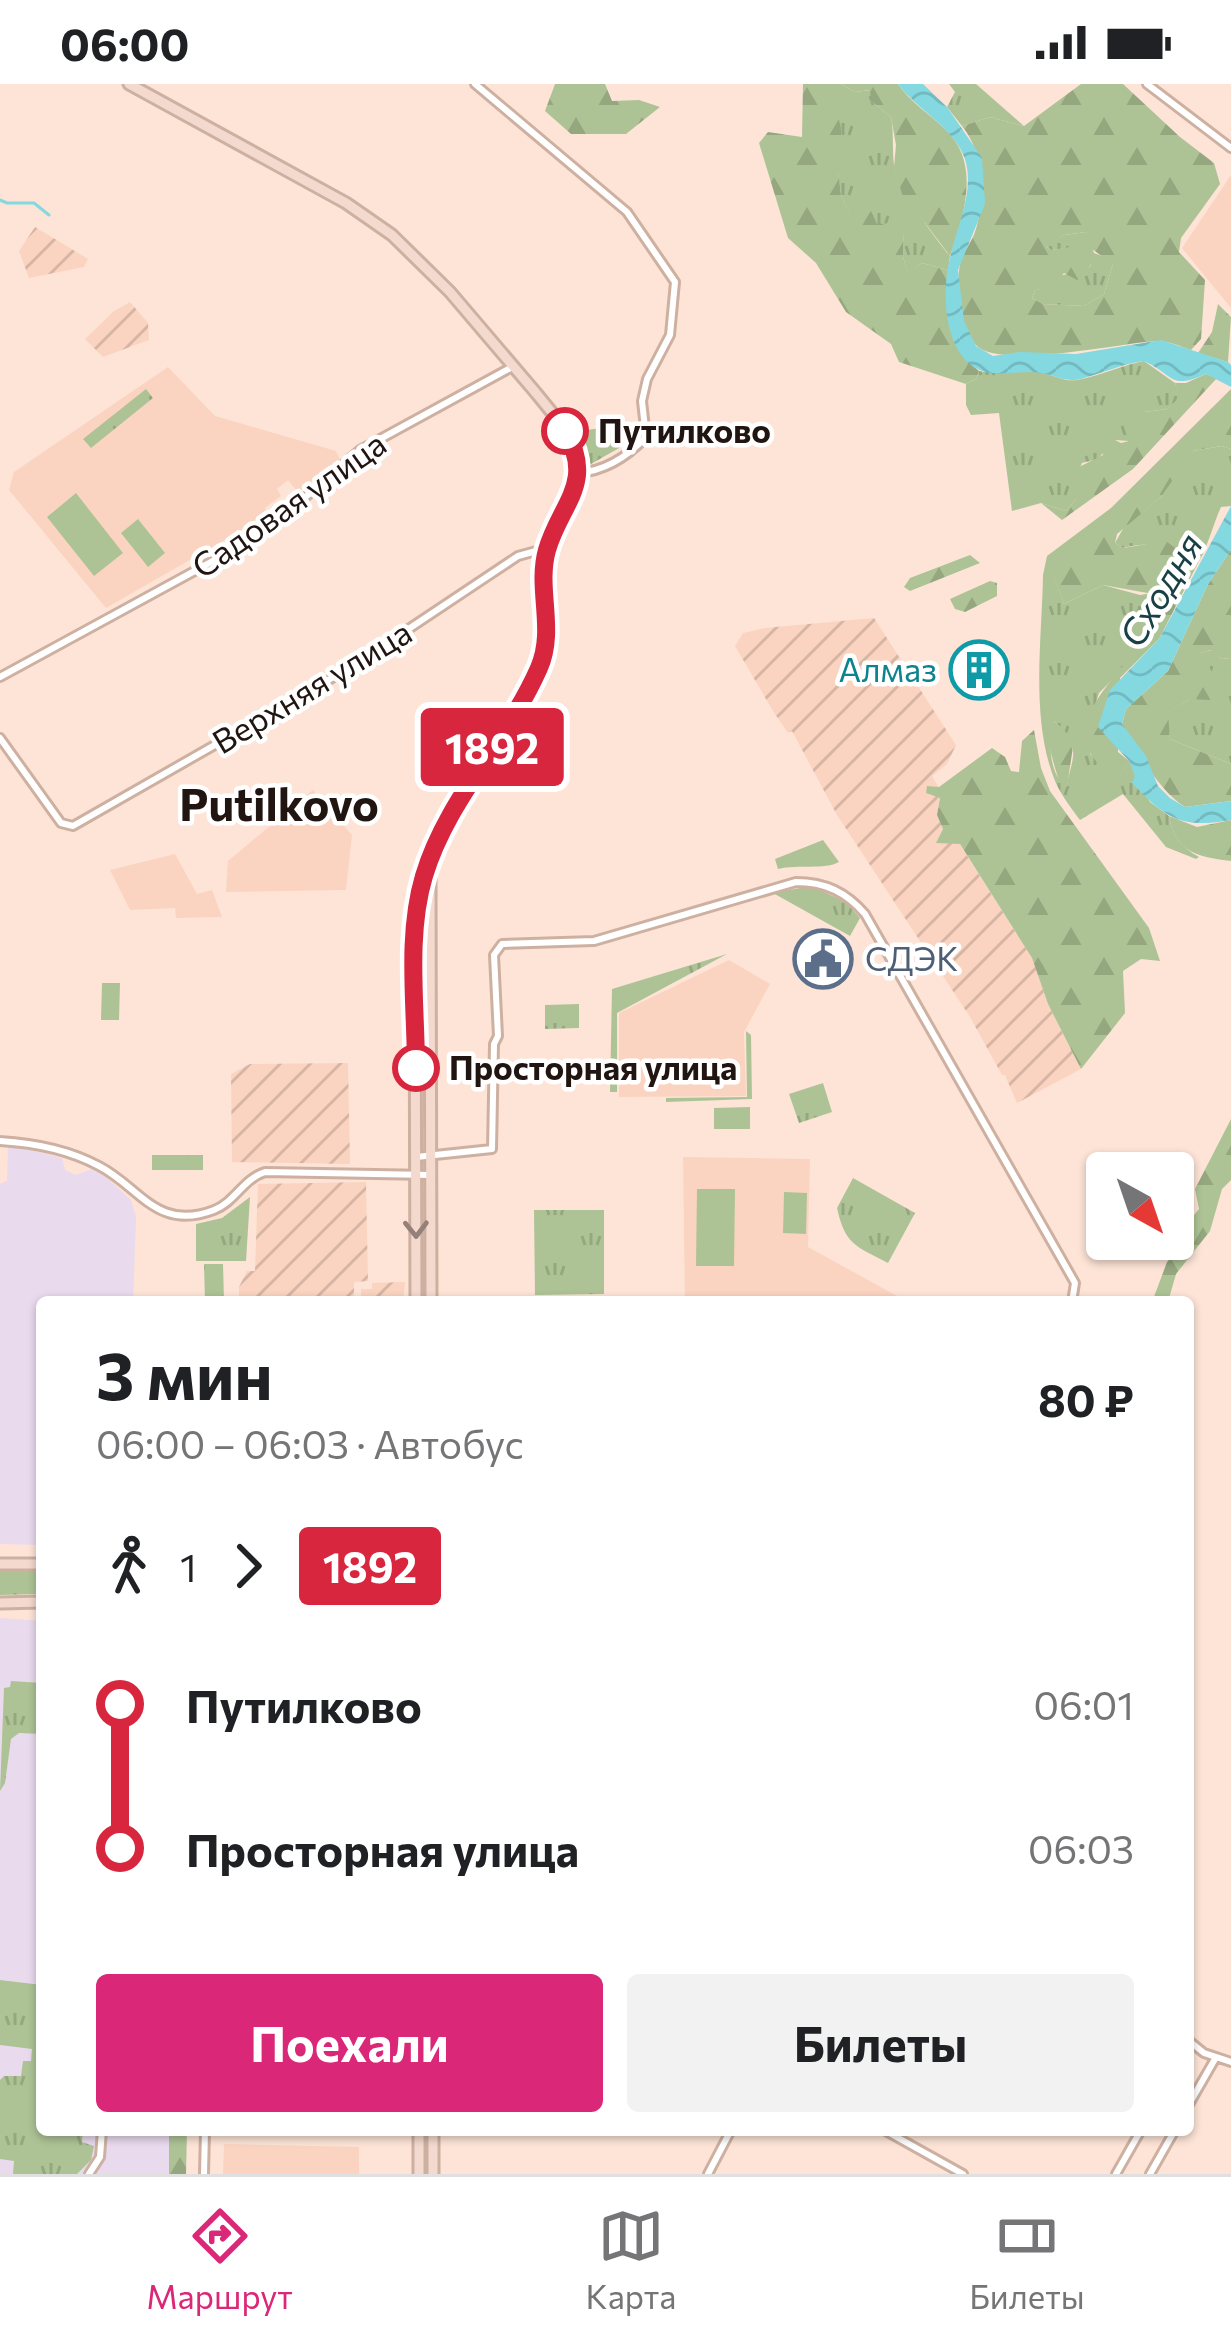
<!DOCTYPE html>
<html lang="ru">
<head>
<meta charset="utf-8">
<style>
	:root { --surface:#fff; --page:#f2f2f2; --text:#202124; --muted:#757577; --line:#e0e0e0; --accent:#db2777 }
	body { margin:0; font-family:Commissioner,sans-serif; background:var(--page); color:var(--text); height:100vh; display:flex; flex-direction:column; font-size:45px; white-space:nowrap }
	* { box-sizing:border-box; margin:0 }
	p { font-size:39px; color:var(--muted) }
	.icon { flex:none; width:66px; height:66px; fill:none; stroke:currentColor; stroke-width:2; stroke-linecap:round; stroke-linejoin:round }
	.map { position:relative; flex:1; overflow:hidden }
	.sheet { position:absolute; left:36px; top:1212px; width:1158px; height:840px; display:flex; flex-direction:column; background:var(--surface); border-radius:12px; box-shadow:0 3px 9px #0004 }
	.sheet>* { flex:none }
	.badge { padding:0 24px; border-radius:9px; font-size:42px; line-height:78px }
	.needle { width:78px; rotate:140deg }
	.controls { position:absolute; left:1086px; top:1068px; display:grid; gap:24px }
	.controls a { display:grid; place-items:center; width:108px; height:108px; border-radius:12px; background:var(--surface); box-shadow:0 3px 9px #0004; font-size:60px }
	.map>.badge { position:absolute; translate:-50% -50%; box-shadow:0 0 0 6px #fff }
	.legs { display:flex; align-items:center; gap:18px; height:132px; padding:0 60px; font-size:39px }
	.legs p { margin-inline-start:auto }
	.overview { display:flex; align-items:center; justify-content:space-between; height:204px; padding:0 60px }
	h1 { font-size:66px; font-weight:700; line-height:90px }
	.cta { display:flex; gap:24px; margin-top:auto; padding:24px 60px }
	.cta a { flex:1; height:138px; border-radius:12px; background:var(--accent); color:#fff; font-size:48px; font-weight:700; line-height:138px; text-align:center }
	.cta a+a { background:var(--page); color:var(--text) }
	ul { padding:0 60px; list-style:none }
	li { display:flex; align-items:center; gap:42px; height:144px; font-size:45px }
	li i { display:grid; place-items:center; width:18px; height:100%; margin:0 15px; background:currentColor }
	li i::after { content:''; width:30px; height:30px; margin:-15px; border:9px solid; border-radius:50%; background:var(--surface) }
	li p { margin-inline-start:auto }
	li:first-child i { background:linear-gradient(#0000 50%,currentColor 0) }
	li:last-child i { background:linear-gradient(currentColor 50%,#0000 0) }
	.status { display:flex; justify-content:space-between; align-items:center; height:84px; padding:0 60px; background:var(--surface); direction:ltr }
	.status svg { height:33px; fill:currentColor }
	.tab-bar { display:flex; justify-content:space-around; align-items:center; height:168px; border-top:3px solid var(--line); background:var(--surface); font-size:33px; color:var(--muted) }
	.tab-bar a { display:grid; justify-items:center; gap:6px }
	.tab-bar .selected { color:var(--accent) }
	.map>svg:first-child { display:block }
</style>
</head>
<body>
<div class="status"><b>06:00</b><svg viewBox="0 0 49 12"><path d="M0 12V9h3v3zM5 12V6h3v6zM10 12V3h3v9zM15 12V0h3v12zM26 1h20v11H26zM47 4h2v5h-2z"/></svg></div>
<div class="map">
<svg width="1231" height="2090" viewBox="0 0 1231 2090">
	<defs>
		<pattern id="industrial-furrows" width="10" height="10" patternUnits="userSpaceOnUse" patternTransform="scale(3)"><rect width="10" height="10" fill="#fad4c0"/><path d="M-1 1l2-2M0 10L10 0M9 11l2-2" fill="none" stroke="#d6b5a4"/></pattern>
		<pattern id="grass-tufts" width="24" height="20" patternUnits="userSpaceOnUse" patternTransform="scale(3)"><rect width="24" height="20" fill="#adc395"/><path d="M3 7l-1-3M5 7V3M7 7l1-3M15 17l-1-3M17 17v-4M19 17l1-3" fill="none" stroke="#95a77f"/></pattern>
		<pattern id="forest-firs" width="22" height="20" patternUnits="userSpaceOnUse" patternTransform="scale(3)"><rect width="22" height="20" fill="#adc395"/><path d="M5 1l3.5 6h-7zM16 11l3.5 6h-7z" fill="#95a77f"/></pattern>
		<pattern id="water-waves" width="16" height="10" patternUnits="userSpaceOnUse" patternTransform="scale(3)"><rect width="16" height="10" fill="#84d9e1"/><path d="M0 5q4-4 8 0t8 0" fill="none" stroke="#72b9c0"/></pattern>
	</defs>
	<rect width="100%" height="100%" fill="#fde4d7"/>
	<path fill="#e9daed" d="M8,1060l54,14 3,12 11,5 16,-6 11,5 28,26 5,17 -3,85h-91v243l-42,-1v-360l7,-3z
		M0,1534l42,3v509h130v44h-172z"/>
	<path fill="url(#industrial-furrows)" d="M35,143l53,32 -4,8 -55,11 -10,-27z
		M130,218l18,21 1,17 -46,17 -18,-18 29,-28z
		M874,534l82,127 -9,19 -15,12 7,12 -11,-2 12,12 -3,17 6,14 -6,14h22l73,115 16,46 33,65 -64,34 -12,-28h-3l-32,-58 -133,-202 -45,-84 -4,2 -15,-22 -38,-65 8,-13 22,-5z
		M348,979l2,101 -118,-2 -1,-88 19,-10z
		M366,1098l2,99 -14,1v20h-115v-15l8,-16h8l3,-87z
		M405,1198l-2,20h-42v-13h11v-6z"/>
	<path fill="#fad4c0" d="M1231,91v133l-49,-60z
		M168,283l47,49 121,35 4,9 -40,35 -12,-15 -11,9 4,7 -16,12 3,7 -162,93 -97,-118 5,-18z
		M313,706l39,45 -6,55 -120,2 2,-31z
		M175,770l22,40 15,-4 10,27 -46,1 -1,-10 -45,2 -20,-40z
		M729,876l41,24 -26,48 2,64 -127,1v-84z
		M683,1073l127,2 -2,88 100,55h-223z
		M224,2060l135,3v27h-136z"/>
	<path fill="url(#grass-tufts)" fill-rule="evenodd" d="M815,0h26l14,8 16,-2v11l20,16c3,16 1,32 3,48 3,21 41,74 56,91l-2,14 -26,-7 -14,11 -5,-17 1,-24 -52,-13 -11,-25 -6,-45z
		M949,0h27l48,42 -34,-9 -28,9 -15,-19 8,-15z
		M1086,148l8,21 14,5 5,6 -9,30 -20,12 -41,-2 -11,-6 3,-8 14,-2 9,-12 29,-6 4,-5 -14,-18 -26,3 -6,-5 19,-10z
		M1144,277l31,22 5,15 -13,11 -23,3 -15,29 -15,-1 -16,19 -16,4 -6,14v22l-10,12 -25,-8 -29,8 -13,-98 -28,2 -5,-10v-21l10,-5 3,-8c22,4 44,-3 67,3 14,3 20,9 36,5 22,-5 41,-14 62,-18z
		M146,305l7,9 -62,50 -8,-9z
		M633,339l2,16 -44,25 -4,-2 -6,-31z
		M1222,362l9,3v57l-10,1c-9,20 -13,40 -24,58 -18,-22 -49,-24 -74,-17l-8,-5 9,-16 37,-30 25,-39 7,-7z
		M1053,490l11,30 39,-19 37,10 13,-2 8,11 -3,13 -28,45 -31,31 -5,16 -4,45 28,24 11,-17 21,41 19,14c3,20 13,32 30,41l-3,2 -30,-12 -43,-53 -43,26c-9,-12 -19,-25 -25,-39 -25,-62 -13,-142 -12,-206zM1054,637c27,25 20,33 12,66 -17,-14 -18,-44 -12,-66z
		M1212,566l9,9 10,-1v106l-61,-25 -3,-26 22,-14 17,-35 -7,-11z
		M823,756l16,22c-14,8 -41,2 -61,7l-3,-10z
		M811,802l35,16 14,16 -10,18 -77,-43z
		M727,870l-110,59v79h-7l2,-103z
		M579,920v24l-34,1v-24z
		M746,947l5,4 1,64 -86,3v-4l81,-1z
		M823,999l9,29 -33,11 -10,-29z
		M152,1071h51v15h-51z
		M853,1094l62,35 -27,50c-32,-17 -43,-18 -51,-55z
		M250,1113l-4,64h-50v-37l26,-6z
		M534,1126h70v84l-69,1z
		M204,1180h19l1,37 -19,1z
		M0,1487h42v23l-42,1z
		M11,1597l31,2v51l-23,-1 -8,6 -6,44 -5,8 4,-103 6,-1z
		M0,1896l42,5v145h41l-1,12 12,4 -3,14 -14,14h-64l1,-13 -14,-2v-79l4,-4h17l2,-15h8l1,-12 -32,-4z"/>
	<path fill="url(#forest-firs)" fill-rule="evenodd" d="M555,0h50l7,17 27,-1 21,7 -34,27h-55l-26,-23z
		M803,0h12c15,21 36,40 21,66l18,1 8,17 -12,4 -12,-2 3,25 11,24 19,-8 6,13 14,-1 13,10 -1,24 5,16 14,-10 26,7c-3,39 -1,74 31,101l-3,8 -10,5 -67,-22 -8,-18 -45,-32 -30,-49 -28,-25 -29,-95 9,-11 34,5z
		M841,0h57c13,19 32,30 48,46 35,34 18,86 4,126l-25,-33 -17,-9 -14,-47 2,-22 -5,-28 -20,-16 -1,-11 -15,2z
		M1081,0h42l57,53 34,26 6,21 -39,54 -2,14 26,28 -4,59 -10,11c-11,-4 -24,-10 -35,-9 -34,2 -159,29 -180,4 -16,-17 -21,-58 -16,-80 2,-12 11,-21 15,-33 11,-32 9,-80 -13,-106l28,-9 34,9zM1086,148l3,15 24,17 -9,30 -20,12 -41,-2 -11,-6 3,-8 15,-1 14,-16 13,7 7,-3 7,-13 -14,-18 -26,4 -5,-4 18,-11z
		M1218,220l13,13 -3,45 -30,-9 14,-21z
		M1206,290l11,4 -84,91 -71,51 -21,-17 25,8 10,-12 -1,-30 28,-14 -2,-14 6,-5 14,7 8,-2 -1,-15 8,-13 31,-4 12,-11 -4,-15h11z
		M1231,305v60l-9,-3 -29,5 -32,46 -44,37 -2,9 8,5 43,-7 31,24 -38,74 -39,39 -2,74 11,9 -11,18c-89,-55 30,-114 43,-175l-8,-10 -50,-9 -39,19 -11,-29h-10l4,-19 64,-48z
		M1231,466v108l-10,1 -10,-9 -11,3 21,33 -11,14 -21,-1 -21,14 2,26 61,25v37l-46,6c-27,-17 -47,-55 -63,-83l4,-15 42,-38 40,-87z
		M970,471l10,8 -70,28 -6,-4 6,-9z
		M990,497l7,2v13l-32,16 -10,-3 -5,-10z
		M1054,637l20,19 -7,47 -5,1c-8,-20 -13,-40 -15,-61z
		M1034,646l7,38 9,23 99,137 11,33 -19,-2 -18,12 2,42 -44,56 -33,-65 -16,-46 -72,-114 -24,-1 7,-14 -6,-14 3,-17 -14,-5 1,-7 12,1 53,-39 13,9 6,14 8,1 3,-31z
		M1169,732l28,11 34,-7v41c-32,-4 -56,-8 -62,-45z
		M1231,1035v61l-9,9 -12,42 -34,43 -8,28h-16l15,-40 14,-15 4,-21 14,-17 -4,-20z
		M169,2046h18l-1,44h-17z"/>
	<path fill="#adc395" d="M76,409l47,60 -29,23 -47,-59z
		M138,435l27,34 -17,14 -27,-34z
		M102,899h18l-1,37h-18z
		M750,1023v22h-36v-21z
		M697,1105h38l-1,77h-38z
		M784,1108l23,1 -1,41 -23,-1z"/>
	<path fill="url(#water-waves)" d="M898,0h25l24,23 35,51 3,46 -27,66 6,51 12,25 17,10 27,-4 56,2 85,-14 67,22 3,3v22l-25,-13c-37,16 -30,2 -62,-13 -21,3 -39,11 -60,17 -18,6 -27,-3 -44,-5 -18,-3 -37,3 -55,-1 -42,-12 -44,-80 -35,-114 7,-33 25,-66 15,-99 -11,-32 -48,-49 -67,-75z
		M1231,422v44l-23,34 -40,87 -42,38 -4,15 24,32 12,30 12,12 15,9 46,-6v19c-49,9 -65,-1 -99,-37l3,-7 -6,-15 -31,-34 12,-37 49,-51z"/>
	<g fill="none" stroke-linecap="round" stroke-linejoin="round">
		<path stroke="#84d9e1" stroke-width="3" d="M0,116l7,3h27l15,12"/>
		<defs>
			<path id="street" d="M475,0l152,128 48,70 -5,53 -23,44 -5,22 4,36c-18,19 -41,34 -68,36
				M1147,0l84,64
				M0,593l235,-128 52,-36 73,-63 154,-84
				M0,654l61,85 12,3 280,-160 165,-110 29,-8
				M0,1057c34,2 69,9 99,25 41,21 58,66 115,44 21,-8 29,-31 51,-38l165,3
				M416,1073l76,-8 2,-105 4,-8 -4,-81 8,-11 92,-3 202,-59c29,0 50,10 69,32l210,369 -3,19
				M1188,1956l16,13 27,9
				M1188,2022l27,-47
				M884,2046l79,44
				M89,2090l11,-17 2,-27
				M204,2090l1,-44
				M708,2090l23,-44
				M1116,2090l25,-44
				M1150,2090l25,-44"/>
			<path id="secondary" d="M129,0l217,119 46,32 58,57 86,101 26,32 13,25 1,36 -31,71 3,67 -8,42 -103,172 -15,44 -7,76 1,344
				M430,788l1,430
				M0,1480h42
				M0,1519l42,-1
				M419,2046v44
				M433,2090v-44"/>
		</defs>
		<use href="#street" stroke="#ceb0a1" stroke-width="12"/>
		<use href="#secondary" stroke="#ceb0a1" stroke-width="15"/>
		<use href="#street" stroke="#fff" stroke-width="6"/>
		<use href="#secondary" stroke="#f4d9cf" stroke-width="9"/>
	</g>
	<defs><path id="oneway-chevron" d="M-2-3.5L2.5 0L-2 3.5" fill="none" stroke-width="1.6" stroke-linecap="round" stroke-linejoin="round" transform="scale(3)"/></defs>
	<use stroke="#958179" href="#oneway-chevron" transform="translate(416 1145) rotate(89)"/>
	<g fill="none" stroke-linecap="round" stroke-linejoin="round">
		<defs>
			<path id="line-1" d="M416,984c0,-62 -10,-132 8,-192 23,-77 83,-135 115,-208 17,-39 -3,-79 8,-118 13,-46 49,-67 18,-119"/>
		</defs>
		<use href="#line-1" stroke="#fff" stroke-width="27"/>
		<use href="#line-1" stroke="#d7263d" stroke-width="18"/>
	</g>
	<defs>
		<symbol id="building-ring" viewBox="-11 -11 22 22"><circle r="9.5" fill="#fff" stroke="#0f9aa8" stroke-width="1.5"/><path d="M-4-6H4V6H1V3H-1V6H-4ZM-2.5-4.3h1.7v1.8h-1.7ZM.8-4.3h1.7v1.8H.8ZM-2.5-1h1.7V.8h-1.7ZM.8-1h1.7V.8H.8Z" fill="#0f9aa8"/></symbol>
		<symbol id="civic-ring" viewBox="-11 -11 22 22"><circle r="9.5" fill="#fff" stroke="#5c6f8a" stroke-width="1.5"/><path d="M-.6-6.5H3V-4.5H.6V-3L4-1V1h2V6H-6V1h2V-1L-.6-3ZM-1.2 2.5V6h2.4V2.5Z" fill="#5c6f8a"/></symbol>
	</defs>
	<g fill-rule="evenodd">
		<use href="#building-ring" x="946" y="553" width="66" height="66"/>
		<use href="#civic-ring" x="790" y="842" width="66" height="66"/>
	</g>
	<g fill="#fff" stroke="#d7263d" stroke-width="6">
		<circle cx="565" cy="347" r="21"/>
		<circle cx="416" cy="984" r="21"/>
	</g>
	<g text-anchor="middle" stroke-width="9" stroke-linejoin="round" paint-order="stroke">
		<g font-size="33" font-weight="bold" fill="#201510" stroke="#fff" text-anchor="start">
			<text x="598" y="359">Путилково</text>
			<text x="449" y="996">Просторная улица</text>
		</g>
		<g font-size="33" fill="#201510" stroke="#fff">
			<text transform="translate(289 421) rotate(-35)" y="12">Садовая улица</text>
			<text transform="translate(312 603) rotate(-31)" y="12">Верхняя улица</text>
		</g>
		<g font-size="33" fill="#0d838f" stroke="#fff" text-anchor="end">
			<text x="937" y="598">Алмаз</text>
		</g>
		<g font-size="33" fill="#4e5e75" stroke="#fff" text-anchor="start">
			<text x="865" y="887">СДЭК</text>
		</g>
		<g font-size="36" font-style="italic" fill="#194145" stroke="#fff">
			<text transform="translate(1161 506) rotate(-59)" y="13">Сходня</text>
		</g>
		<g font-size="45" font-weight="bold" fill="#201510" stroke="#fff">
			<text x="279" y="737">Putilkovo</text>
		</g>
	</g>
</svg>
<div class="controls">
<a><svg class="needle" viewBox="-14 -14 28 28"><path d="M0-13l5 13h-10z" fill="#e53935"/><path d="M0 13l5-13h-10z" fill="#757577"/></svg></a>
</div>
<b class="badge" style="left:492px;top:663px;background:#d7263d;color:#fff">1892</b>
<section class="sheet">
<div class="overview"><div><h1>3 мин</h1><p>06:00 – 06:03 · Автобус</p></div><b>80 ₽</b></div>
<div class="legs"><svg class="icon" aria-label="walk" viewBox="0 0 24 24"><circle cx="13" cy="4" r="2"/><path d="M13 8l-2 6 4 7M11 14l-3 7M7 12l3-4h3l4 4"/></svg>1<svg class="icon" aria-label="forward" viewBox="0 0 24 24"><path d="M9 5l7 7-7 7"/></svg><b class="badge" style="background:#d7263d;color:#fff">1892</b></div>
<ul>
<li><i style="color:#d7263d"></i><b>Путилково</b><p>06:01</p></li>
<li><i style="color:#d7263d"></i><b>Просторная улица</b><p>06:03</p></li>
</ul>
<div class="cta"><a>Поехали</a><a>Билеты</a></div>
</section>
</div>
<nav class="tab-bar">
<a class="selected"><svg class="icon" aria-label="directions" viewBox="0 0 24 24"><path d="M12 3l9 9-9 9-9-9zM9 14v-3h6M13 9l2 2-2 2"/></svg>Маршрут</a>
<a><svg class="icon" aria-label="map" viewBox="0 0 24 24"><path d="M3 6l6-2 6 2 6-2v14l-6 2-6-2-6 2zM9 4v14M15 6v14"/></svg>Карта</a>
<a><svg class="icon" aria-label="tickets" viewBox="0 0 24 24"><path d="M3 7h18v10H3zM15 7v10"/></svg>Билеты</a>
</nav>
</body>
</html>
